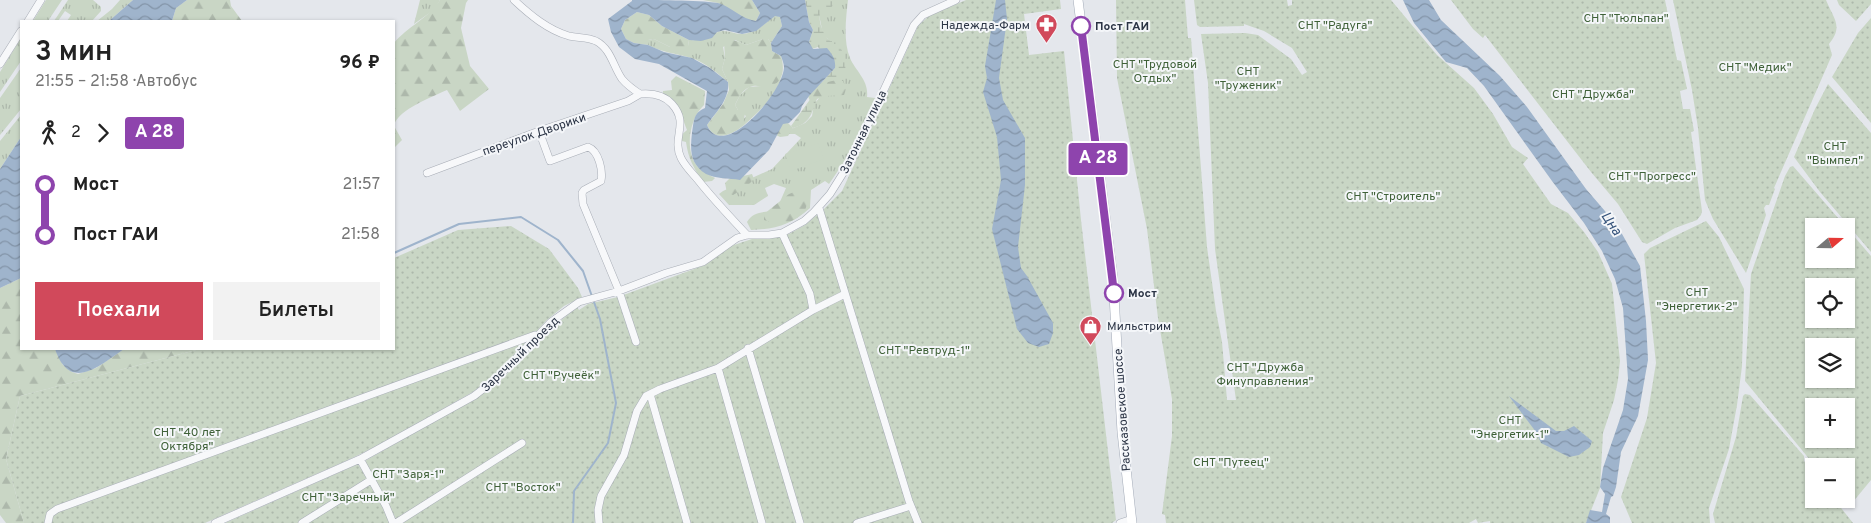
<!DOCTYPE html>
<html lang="ru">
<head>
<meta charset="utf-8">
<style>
	:root { --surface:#fff; --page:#f2f2f2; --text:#222; --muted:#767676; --accent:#d1495b }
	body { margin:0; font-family:Overpass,sans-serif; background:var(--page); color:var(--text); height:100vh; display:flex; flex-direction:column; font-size:19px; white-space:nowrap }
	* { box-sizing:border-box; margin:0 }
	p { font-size:16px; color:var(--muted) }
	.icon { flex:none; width:28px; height:28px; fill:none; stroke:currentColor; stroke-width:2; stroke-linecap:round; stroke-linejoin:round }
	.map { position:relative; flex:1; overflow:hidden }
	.panel { position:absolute; left:20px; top:20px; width:375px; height:330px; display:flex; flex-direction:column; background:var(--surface); border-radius:0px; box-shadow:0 1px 4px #0004 }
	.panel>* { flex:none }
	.badge { padding:0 10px; border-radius:4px; font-size:18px; line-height:32px }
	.needle { width:32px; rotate:70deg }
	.controls { position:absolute; left:1805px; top:218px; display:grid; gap:10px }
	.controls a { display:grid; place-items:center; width:50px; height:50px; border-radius:0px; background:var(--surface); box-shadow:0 1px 4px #0004; font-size:25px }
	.map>.badge { position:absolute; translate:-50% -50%; box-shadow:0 0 0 2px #fff }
	.legs { display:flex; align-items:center; gap:8px; height:55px; padding:0 15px; font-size:16px }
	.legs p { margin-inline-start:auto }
	.head { display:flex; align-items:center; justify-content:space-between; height:85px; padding:0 15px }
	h1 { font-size:28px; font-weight:600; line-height:38px }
	.cta { display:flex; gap:10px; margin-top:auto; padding:10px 15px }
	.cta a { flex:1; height:58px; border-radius:0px; background:var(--accent); color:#fff; font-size:20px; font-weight:600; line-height:58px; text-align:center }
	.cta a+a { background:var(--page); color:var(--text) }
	ul { padding:0 15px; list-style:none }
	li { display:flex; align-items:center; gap:18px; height:50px; font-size:19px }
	li i { display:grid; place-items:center; width:8px; height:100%; margin:0 6px; background:currentColor }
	li i::after { content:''; width:12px; height:12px; margin:-6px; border:4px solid; border-radius:50%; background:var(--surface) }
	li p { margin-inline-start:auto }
	li:first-child i { background:linear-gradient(#0000 50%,currentColor 0) }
	li:last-child i { background:linear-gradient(currentColor 50%,#0000 0) }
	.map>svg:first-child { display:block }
</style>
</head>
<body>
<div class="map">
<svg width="1871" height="523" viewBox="0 0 1871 523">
	<defs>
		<pattern id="grass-tufts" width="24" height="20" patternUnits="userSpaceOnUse" patternTransform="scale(1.25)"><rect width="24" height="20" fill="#c9d6c5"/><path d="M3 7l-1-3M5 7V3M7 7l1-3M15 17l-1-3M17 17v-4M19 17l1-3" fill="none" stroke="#adb8ab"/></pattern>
		<pattern id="forest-firs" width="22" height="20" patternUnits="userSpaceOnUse" patternTransform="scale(1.25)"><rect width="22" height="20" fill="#c9d6c5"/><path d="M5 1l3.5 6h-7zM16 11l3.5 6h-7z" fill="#adb8ab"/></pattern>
		<pattern id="wetland-marsh" width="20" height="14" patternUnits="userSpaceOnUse" patternTransform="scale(1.25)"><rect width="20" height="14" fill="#c9d6c5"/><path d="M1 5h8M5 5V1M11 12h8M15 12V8" fill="none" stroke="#adb8ab"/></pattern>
		<pattern id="garden-dots" width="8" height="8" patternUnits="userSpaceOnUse" patternTransform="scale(1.25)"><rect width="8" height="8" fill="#c9d6c5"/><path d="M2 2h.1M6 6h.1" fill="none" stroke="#adb8ab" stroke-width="1.8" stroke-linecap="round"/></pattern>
		<pattern id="water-waves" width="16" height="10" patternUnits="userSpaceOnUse" patternTransform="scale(1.25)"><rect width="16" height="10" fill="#9fb4cc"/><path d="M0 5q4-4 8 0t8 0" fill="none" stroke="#8293a7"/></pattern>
	</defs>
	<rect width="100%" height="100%" fill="#e4e7ec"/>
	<path fill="url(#grass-tufts)" d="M46,0h16l-14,21h-15z
		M68,0h25l8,7v4l-9,10h-25l4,-6 -6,-4 -7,10h-4z
		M120,0h13l-24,21h-12l15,-12z
		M420,0h20l-5,9 -21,15z
		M836,0h12c-2,18 -5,41 2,58 6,14 19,22 17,39l8,1 -25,55 -21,31 -4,-3 -14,9 -1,18c-19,17 -34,21 -59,22l-4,-8c6,-11 18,-10 29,-11l10,-23 -12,-4 -9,4 3,8 -14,9h-25l-10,-11 4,-3 49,-22 29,-31 -6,-4h-8l2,-4 16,-7 7,-7 2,-12 24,-27 -10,-38 -5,-5 -5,-24z
		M775,15l5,2 2,9 -11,17 -3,-4h-5l-17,6 -11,-5 -12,7 2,11 -3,11 6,13c-11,-9 -23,-20 -37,-24 -16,-5 -27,-5 -43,-13v-5l6,-1 16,8 18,-1 1,-6c18,1 15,-4 29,-8 9,-3 15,2 23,2 14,0 25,-11 34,-19z
		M21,38v23l-21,31v-20z
		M21,68v41l-21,26v-37z
		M781,78c-6,19 -23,35 -38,48v-6l3,-4 -8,-6 -3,-5 5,-10 9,-8 23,-2z
		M21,115v22l-21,32v-28z"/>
	<path fill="url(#forest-firs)" d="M187,0h43l1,6 11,15h-70l4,-13z
		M440,0h28l-2,3 -5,25 9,38 19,23 -29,22 -13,-21c-15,7 -48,19 -53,35v-82c13,-16 35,-25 46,-43z
		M703,0h49l8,13 -4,8 -8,-1 -30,-17z
		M637,12l12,3 13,11 27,14 -1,6 -7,4 -11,-3 -16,-8 -6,1v5l-14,-2 -8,-4 -5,-10 4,-9z
		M763,39h5l3,4 1,8 9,5c4,13 3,29 -15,31 -5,0 -10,-3 -16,0 -8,3 -11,10 -15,18l3,5h5l2,3 -2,13c-12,9 -28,17 -36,-1l16,-21 6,-14 -1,-8 -6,-13 3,-11 -1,-16c8,-4 13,-1 22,3z
		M676,76l29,15 -1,14c-15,14 -20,46 -6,62 5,5 11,8 17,11l-3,3 -9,1c-9,-13 -15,-24 -17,-40l-4,-1 -3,-4 8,-7c-6,-16 -9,-27 -24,-36v-3l9,-1 -1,-9z
		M834,80l9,1 3,8 -2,6 -17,1 -17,5 -3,-7 9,-10z
		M784,119l9,9 -5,8 -8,1 -8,-4z
		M394,126l8,14 -8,8z
		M752,174l2,5 -9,9 -12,7 -6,-2 -2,-10 6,-6h8z
		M802,189l6,4c0,5 -1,13 -3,17 -10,14 -26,16 -41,10v-6l25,-20z
		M21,278v71h34l8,16 9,7 6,2 18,-6 28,-19h76l-180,47 -14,63 18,64h-18l-6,-8v-227z"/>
	<path fill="url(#wetland-marsh)" d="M805,0h32l-7,9 -9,1c-4,8 1,22 7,29 4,4 10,6 13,10 5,7 5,14 4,23l-9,8 -16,4 15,-16 -17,-21 -6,2 -3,-7 4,-12 -4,-8z
		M811,98l6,1c-6,15 -6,24 -24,29l-2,-2z"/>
	<path fill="url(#garden-dots)" fill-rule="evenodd" d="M966,0h94l1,9 -37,5 5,41 35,-4 17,169 35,300 -4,3h-713l127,-81 -2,-2 -128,79 -31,-58 128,-74 37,-35 23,-25 24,-20 2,3 9,-6 30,-7 87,-32 26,-19 21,-7 26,-2 11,-3 16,-9 19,-16 18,-18 76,-165 11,-10z
		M1116,0h69l3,38h3l16,209 9,64 6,31 5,58h9l-21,-151 -7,-166 -7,-49 44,-1 13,2 33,24 11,16 5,-3 -15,-24 -28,-17 -20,-7v2l-44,1 -3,-2 -3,-25h93l1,6 4,-1v-5h99l46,55 37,33 19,26 19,33 16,11 -5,6 28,40 17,9 16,19 14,20 14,32 8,77 -2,19 -4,20 -11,33 -3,55 -14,35h-96v-2l-12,2 -2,-4 -7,4h-303l-1,-8 -3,-1 10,-78v-37l-14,-81 -11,-89 -30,-151z
		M1451,0h214l12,60 4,1 6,28 -7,2 3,18h7l4,22 -3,1 11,79 -1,4 -4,5 -22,8 -28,16 -5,-2 -24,-38 -27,-32 -106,-137 -2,3 -10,-9z
		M1673,0h153c7,18 18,26 3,44l3,11 -58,133 1,1 -6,16h-3l-2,3 2,7 -20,58 -33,-54 -8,-19 -7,-72 -6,-38z
		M1837,0h34v4l-15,17 -17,-16z
		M1871,18v105l-39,-46 26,-44z
		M1828,84l43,49v119l-51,-60 -26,-35 21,-48z
		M1793,166l52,60h-31v33h32v-32l25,29v224l-19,23 -6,-5v-32h-31l-70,-85 6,-107 34,-98 5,-9zM1814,286h32v33h-32zM1814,346h32v33h-32zM1814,406h32v33h-32z
		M1706,221l13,16 25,52 -2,77 -5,39 -8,44 -20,59 1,15h-78l-11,-26 26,-79 9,-55 -12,-109 6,-6z
		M511,226l38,23 29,39 4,9 -18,9 -17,14 -55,59 -21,14 -86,49 -39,19 -141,62h-181l-18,-64 14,-63 180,-47h194v-91l64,-28z
		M1745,394l5,1 54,61v5l10,11v27h20l19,24h-138l-2,-9 23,-77 7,-41z
		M358,464l24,38 8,21h-165z"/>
	<path fill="#c9d6c5" d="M818,143l6,16 -33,12 -6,-17z"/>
	<path fill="url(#water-waves)" fill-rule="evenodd" d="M133,0h54l-11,8 -4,13h-63z
		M632,0c24,0 64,0 86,3 14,4 23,16 38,18l4,-8 -8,-13h53l4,22 4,8 -4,12 4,7 14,-1c5,6 9,11 8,20l-26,28 -7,10 -2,6 -11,11 -6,1 -14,26 -29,30c-11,-2 -24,-1 -34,-6 -16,-10 -16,-24 -14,-41 2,-12 1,-20 13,-25l2,-17 -48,-27 -24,-5 -16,-12 -8,-15 -3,-13 24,-18zM637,12l12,3 13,11 27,14 12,1 11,-3 5,-6 8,-2 17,4 14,-3 19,-15 5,1 2,9 -11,17 1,8 9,5c1,3 3,8 3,11 0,24 -61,96 -77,58 9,-13 23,-26 21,-43l-18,-14 -18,-10 -28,-6 -16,-7 -14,-2 -8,-4 -5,-10 4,-9z
		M996,0h9l2,19 -8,59 4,22 22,38v47l-7,62 3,21 6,8 26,47v10l-4,11 -10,3 -11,-4 -11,-14 -25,-100 9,-49 -4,-43 -14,-45 4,-14 -2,-12z
		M1403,0h26l12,20 59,56 27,31 59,82 31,36 23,41 6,55 2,39 -10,56 -17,36 -5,35 -3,9 -2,1 -5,17 4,3v6h-24l4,-13 12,2 3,-18 -5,-7 3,-19 20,-58 5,-31 -5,-71 -8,-29 -13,-28 -18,-28 -32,-42 -68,-95 -17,-18 -21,-6 -32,-39z
		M21,137v141l-21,10v-119z
		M55,349h69c-25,17 -54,44 -69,0z
		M1509,396l47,35h8l10,-5 18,15 -2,6 -11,8 -10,2 -28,-14 -5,-11z"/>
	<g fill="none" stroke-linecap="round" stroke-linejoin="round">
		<path stroke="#9fb4cc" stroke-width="2" d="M394,253l65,-29 62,-7 37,23 25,31 17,48 16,84 -8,40 -34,48 -1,32"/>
		<defs>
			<path id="minor" d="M514,0c16,15 34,30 55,36 9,2 19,1 27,5 15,8 17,25 26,38 5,6 12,11 18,15 11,-1 24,1 32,10 18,20 -1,33 9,54 4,8 11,15 17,22 15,19 32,37 49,55
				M28,21l13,-21
				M0,64l21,-33
				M539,131l11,30 38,-14c11,4 15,24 13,34l-17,9 -2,3 1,11 36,87 17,51
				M427,173l112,-42 89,-30 12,-7
				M819,208l90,293 9,22
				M782,233l28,61 3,16 32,-16
				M748,348l52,175
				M718,368l44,155
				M650,394l37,129
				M360,459l26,47 7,17
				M48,523l2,-9 7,-5 478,-174
				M215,523l145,-64 114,-63 22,-17 55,-57 28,-20 40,-11 47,-18 37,-11 34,-24 10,-3h22l13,-2 22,-12 10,-9 16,-18 22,-35 62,-134 9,-10 33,-15
				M302,523l69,-43
				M396,523l126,-80
				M599,523l-1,-13 3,-14 23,-41 13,-44 9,-15 14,-7 58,-21 95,-58
				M857,523l54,-17
				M1120,523l12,-4"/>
			<path id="major" d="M1078,0l35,279 9,153 10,91"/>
		</defs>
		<use href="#minor" stroke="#a9aeb7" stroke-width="8"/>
		<use href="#major" stroke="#a3abb8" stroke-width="10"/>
		<use href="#minor" stroke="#f7f8fa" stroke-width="7"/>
		<use href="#major" stroke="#fff" stroke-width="9"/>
	</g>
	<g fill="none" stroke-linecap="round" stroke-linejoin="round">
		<defs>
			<path id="line-1" d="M1081,26l33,267"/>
		</defs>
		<use href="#line-1" stroke="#fff" stroke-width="11"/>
		<use href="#line-1" stroke="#8e44ad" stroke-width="8"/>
	</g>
	<defs>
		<symbol id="pharmacy-pin" viewBox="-11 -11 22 30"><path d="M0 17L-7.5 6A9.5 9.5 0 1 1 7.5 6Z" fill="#d1495b" stroke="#f4f6f9"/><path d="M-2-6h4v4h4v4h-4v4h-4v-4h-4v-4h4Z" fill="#fff"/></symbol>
		<symbol id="shop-pin" viewBox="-11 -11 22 30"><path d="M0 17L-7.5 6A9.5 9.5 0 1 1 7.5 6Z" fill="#d1495b" stroke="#f4f6f9"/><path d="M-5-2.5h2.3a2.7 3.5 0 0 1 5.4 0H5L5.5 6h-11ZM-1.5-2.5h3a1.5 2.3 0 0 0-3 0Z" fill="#fff"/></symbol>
	</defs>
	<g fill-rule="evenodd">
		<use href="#pharmacy-pin" x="1034" y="12" width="25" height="34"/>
		<use href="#shop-pin" x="1078" y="314" width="25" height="34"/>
	</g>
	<g fill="#fff" stroke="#8e44ad" stroke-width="2.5">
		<circle cx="1081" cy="26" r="9"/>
		<circle cx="1114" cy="293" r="9"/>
	</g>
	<g text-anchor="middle" stroke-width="4" stroke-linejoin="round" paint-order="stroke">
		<g font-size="12" fill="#3f6138" stroke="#f4f6f9">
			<text x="1626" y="22">СНТ "Тюльпан"</text>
			<text x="1335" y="29">СНТ "Радуга"</text>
			<text x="1155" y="68">СНТ "Трудовой<tspan x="1155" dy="14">Отдых"</tspan></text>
			<text x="1755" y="71">СНТ "Медик"</text>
			<text x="1248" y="75">СНТ<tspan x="1248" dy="14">"Труженик"</tspan></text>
			<text x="1593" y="98">СНТ "Дружба"</text>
			<text x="1835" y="150">СНТ<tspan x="1835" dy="14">"Вымпел"</tspan></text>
			<text x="1652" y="180">СНТ "Прогресс"</text>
			<text x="1393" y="200">СНТ "Строитель"</text>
			<text x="1697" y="296">СНТ<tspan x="1697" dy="14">"Энергетик-2"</tspan></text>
			<text x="924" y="354">СНТ "Ревтруд-1"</text>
			<text x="1265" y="371">СНТ "Дружба<tspan x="1265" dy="14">Финуправления"</tspan></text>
			<text x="561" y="379">СНТ "Ручеёк"</text>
			<text x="1510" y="424">СНТ<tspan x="1510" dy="14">"Энергетик-1"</tspan></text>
			<text x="187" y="436">СНТ "40 лет<tspan x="187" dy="14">Октября"</tspan></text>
			<text x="1231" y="466">СНТ "Путеец"</text>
			<text x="408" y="478">СНТ "Заря-1"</text>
			<text x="523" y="491">СНТ "Восток"</text>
			<text x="348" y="501">СНТ "Заречный"</text>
		</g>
		<g font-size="12" fill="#2b3445" stroke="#f4f6f9" text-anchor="end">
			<text x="1030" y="29">Надежда-Фарм</text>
			<text x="1107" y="330" text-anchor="start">Мильстрим</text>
		</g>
		<g font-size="12" font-weight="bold" fill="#2b3445" stroke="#f4f6f9" text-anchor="start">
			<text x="1095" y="30">Пост ГАИ</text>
			<text x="1128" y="297">Мост</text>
		</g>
		<g font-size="12" fill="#2b3445" stroke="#f4f6f9">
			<text transform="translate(863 132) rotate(-64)" y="4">Затонная улица</text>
			<text transform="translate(534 134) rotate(-19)" y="4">переулок Дворики</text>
			<text transform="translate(520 354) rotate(-44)" y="4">Заречный проезд</text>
			<text transform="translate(1122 410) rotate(-94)" y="4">Рассказовское шоссе</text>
		</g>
		<g font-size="14" font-style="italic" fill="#34527a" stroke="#f4f6f9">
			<text transform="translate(1612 223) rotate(56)" y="5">Цна</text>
		</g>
	</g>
</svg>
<div class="controls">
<a><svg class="needle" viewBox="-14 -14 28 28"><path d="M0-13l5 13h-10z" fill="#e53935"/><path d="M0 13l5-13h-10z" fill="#767676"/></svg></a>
<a><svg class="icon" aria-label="locate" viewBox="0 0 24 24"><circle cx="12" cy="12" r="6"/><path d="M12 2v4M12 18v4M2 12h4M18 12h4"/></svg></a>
<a><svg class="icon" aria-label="layers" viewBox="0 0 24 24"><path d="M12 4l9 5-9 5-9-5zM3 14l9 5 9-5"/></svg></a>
<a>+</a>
<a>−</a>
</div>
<b class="badge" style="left:1098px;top:159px;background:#8e44ad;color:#fff">А 28</b>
<section class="panel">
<div class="head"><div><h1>3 мин</h1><p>21:55 – 21:58 · Автобус</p></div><b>96 ₽</b></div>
<div class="legs"><svg class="icon" aria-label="walk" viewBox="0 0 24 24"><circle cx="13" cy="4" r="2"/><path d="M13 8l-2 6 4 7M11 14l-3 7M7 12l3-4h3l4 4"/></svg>2<svg class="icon" aria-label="forward" viewBox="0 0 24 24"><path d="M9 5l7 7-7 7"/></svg><b class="badge" style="background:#8e44ad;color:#fff">А 28</b></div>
<ul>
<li><i style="color:#8e44ad"></i><b>Мост</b><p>21:57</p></li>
<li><i style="color:#8e44ad"></i><b>Пост ГАИ</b><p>21:58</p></li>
</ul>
<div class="cta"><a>Поехали</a><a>Билеты</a></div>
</section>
</div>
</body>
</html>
